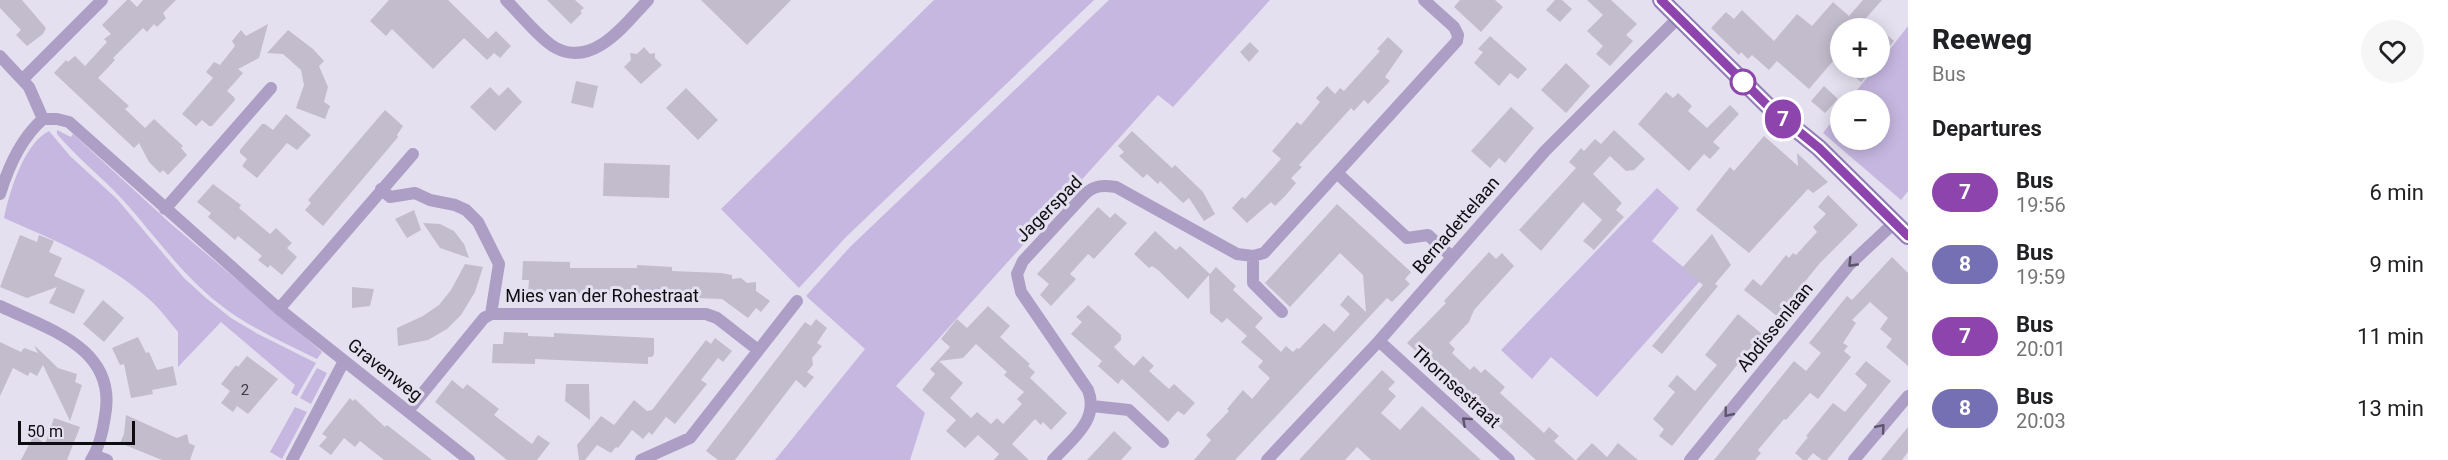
<!DOCTYPE html>
<html lang="en">
<head>
<meta charset="utf-8">
<style>
	:root { --surface:#fff; --page:#f6f6f6; --text:#202124; --muted:#757577 }
	body { margin:0; font-family:Roboto,sans-serif; background:var(--page); color:var(--text); height:100vh; display:flex; flex-direction:column; font-size:22px; white-space:nowrap }
	* { box-sizing:border-box; margin:0 }
	p { font-size:20px; color:var(--muted) }
	.icon { flex:none; width:33px; height:33px; fill:none; stroke:currentColor; stroke-width:2; stroke-linecap:round; stroke-linejoin:round }
	.map { position:relative; flex:1; overflow:hidden }
	.details { display:flex; flex-direction:column; background:var(--surface); width:540px }
	.details>* { flex:none }
	.badge { padding:0 12px; border-radius:20px; font-size:21px; line-height:39px }
	.fabs { position:absolute; left:1830px; top:18px; display:grid; gap:12px }
	.fabs a { display:grid; place-items:center; width:60px; height:60px; border-radius:50%; background:var(--surface); box-shadow:0 3px 15px #0003; font-size:30px }
	.scale { position:absolute; left:18px; bottom:15px; width:117px; box-sizing:border-box; padding-left:6px; border:3px solid #0e0c11; border-top:0; font-size:16px; line-height:21px; white-space:nowrap; color:#0e0c11; -webkit-text-stroke:4px #e5e0ef; paint-order:stroke }
	.map>.badge { position:absolute; translate:-50% -50%; box-shadow:0 0 0 3px #fff }
	h2 { padding:0 24px; font-size:22px; line-height:54px }
	.round { display:grid; place-items:center; flex:none; width:63px; height:63px; border-radius:32px; background:var(--page) }
	.summary { display:flex; align-items:center; justify-content:space-between; height:102px; padding:0 24px }
	h1 { font-size:28px; font-weight:800; line-height:45px }
	ul { padding:0; list-style:none }
	li { display:flex; align-items:center; gap:18px; height:72px; padding:0 24px }
	li div { flex:1 }
	li b { display:block; font-size:22px }
	li em { font-style:normal }
	li .badge { min-width:66px; font-weight:700; text-align:center }
	main { display:flex; flex:1; min-height:0 }
	.map>svg:first-child { display:block }
</style>
</head>
<body>
<main>
<div class="map">
<svg width="1908" height="460" viewBox="0 0 1908 460">
	<rect width="100%" height="100%" fill="#e5e0ef"/>
	<path fill="#c6b7e0" d="M934,0h160l-248,237 -47,51 -78,-79z
		M1109,0h161l-97,107 -15,-12 -262,291 29,27 -15,47h-135l90,-111 -59,-53 44,-49z
		M1908,26v165l-7,9 -78,-67 17,-22v29h40v-40h-31l26,-32h5v-6z
		M57,130l14,7 2,-3 97,89 152,129 -5,7c-34,-17 -69,-32 -99,-56 -38,-30 -64,-69 -96,-104 -21,-23 -45,-41 -65,-65z
		M49,131l21,25 47,43 67,79 22,20 25,20 27,16 58,29 -19,33 -6,-3 4,-8 -74,-63 -43,45v-35c-9,-11 -18,-23 -28,-32 -42,-38 -94,-59 -146,-82 5,-25 20,-75 45,-87z
		M1657,188l22,20 -27,33 48,40 -103,116 -46,-40 -19,22 -31,-29z
		M317,368l10,5 -16,31 -11,-6z
		M295,407l12,5 -25,47 -12,-7z"/>
	<path fill="#c2bccc" fill-rule="evenodd" d="M0,0h22l24,28 -3,6 -16,12 -11,-11 5,-5 -21,-22z
		M127,0h3l7,7 6,-7h33l-13,13 3,5 -9,9 -3,-3 -7,8 -4,-4 -30,30 2,2 -17,18 31,28 -4,3 20,19 9,-9 29,27 -2,2 6,7 -19,20 -5,-5 -3,3 -11,-11 -10,-19 -5,5 -80,-75 12,-13 2,2 7,-6 10,10 22,-24 -3,-3 7,-5 -9,-9z
		M389,0h59l40,39 8,-8 15,15 -11,12 -6,-5 -7,7 -23,-22 -31,31 -41,-40 -6,7 -16,-15z
		M547,0h28l9,8 -4,3 2,2 -11,11z
		M701,0h90l-44,45z
		M1460,0h35l8,7 -22,25 -27,-25z
		M1555,0h7l10,9 -12,13 -14,-12z
		M1587,0h24l26,24 -11,11 7,6 -23,25 -14,-12 7,-8 -16,-15 16,-16z
		M1863,0h19l-22,25 4,3h-24v25l-31,36 -32,-28 -8,9 -17,-15 -4,4 -7,-7 -2,3 -28,-27 15,-16 8,7 8,-9 32,31 23,-27 15,12 21,-24 16,14z
		M268,24l-9,34 -21,11 5,4 -16,18 7,6 1,3 -23,26h-3l-7,-6 -6,6 -14,-12 31,-36 -7,-6 8,-10 6,3 15,-19 -3,-5 9,-11 5,6z
		M1880,29l14,12 -14,16z
		M288,30l25,19 11,12 -5,5 9,21 -4,15 6,4 -5,13 -29,-11 8,-23 -3,-15 -18,-16 -16,-1z
		M1490,36l37,33 -9,10 -8,-6 -11,13 -25,-23 9,-11 -5,-3z
		M1388,37l15,14 -18,26 5,4 -22,23 -4,-4 -10,11 -3,-3 -52,57 3,2 -11,11 5,5 -10,12 -11,11 -4,-4 -24,21 -15,-15 10,-11 3,2 36,-40 -9,-8 25,-29 4,3 19,-23 -4,-4 11,-12 8,8 5,-6 4,3 36,-40 -3,-2z
		M1250,42l9,9 -10,11 -9,-10z
		M644,47l6,7 5,-1v5l7,7 -21,19 -17,-17 7,-7 -1,-7 7,1z
		M1566,63l24,23 -24,27 -25,-23z
		M1845,68h29l-13,14z
		M576,81l22,5 -5,22 -22,-5z
		M1824,86l14,13 -13,14 -14,-12z
		M490,87l9,9 9,-9 14,15 -27,29 -25,-24z
		M686,88l32,32 -20,20 -32,-32z
		M1666,92l7,6 5,-5 14,13 -4,5 19,17 23,-23 9,9 -26,28 7,6 -10,11 -6,-5 -15,17 -51,-47z
		M1511,107l23,21 -29,35 -6,-5 -9,10 -19,-17z
		M385,110l18,16 -6,9 1,2 -75,89 -18,-16 6,-7 -3,-3z
		M286,114l25,21 -14,15 -10,-7 -30,35 -15,-12 5,-7 -7,-6v-3l22,-26h3l8,6z
		M1614,130l31,29 -11,11 -8,1 -16,-15 -17,18 29,29 -6,7 8,7 -30,33 -11,-9 19,-21 -19,-18 -42,49 -22,-21 57,-62 -7,-6 12,-14 3,3 11,-12 6,5z
		M1132,131l40,37 3,-3 28,27 12,22 -11,7 -15,-23 -6,5 -23,-22 -2,3 -11,-10 -4,4 -24,-22 5,-4 -6,-6z
		M1764,136l34,30 -1,-13 31,29 -15,11 -5,-4 -59,64 -53,-43 34,-43 4,4z
		M604,163l66,2 -1,33 -66,-2z
		M213,184l28,21 -2,3 31,26 6,-6 16,15 -5,5 10,9 -15,18 -12,-10 -2,3 -10,-8 4,-4 -24,-20 -3,4 -27,-23 3,-4 -14,-11z
		M1828,195l30,30 -38,38 -43,53 -33,-26 9,-11 8,7 25,-31 3,3 4,-5 3,2 21,-23 -4,-5 13,-13 -8,-7z
		M1337,204l74,68 -6,7 5,5 -18,18 -5,-4 -152,162h-41l17,-20 -5,-5 23,-24 -2,-2 16,-19 9,9 18,-21 -12,-11 5,-6 -22,-19 6,-6 -20,-18 -5,5 -12,-10 -1,-38 -21,24 -30,-29 -6,-4 -3,2 -15,-14 21,-23 21,19 4,-4 30,28 6,-7 20,19 -3,4 30,28 -8,9 26,25 5,-6 7,6 4,-4 2,1 25,-26 10,9 16,-18 -10,-9 8,-10 18,17 -3,-37 -23,-22 -50,54 -25,-24z
		M1098,207l12,11 5,-5 12,10 -33,36 -6,-5 -18,20 6,5 -25,27 -11,-11 9,-11 -12,-10z
		M414,210l7,20 -14,8 -12,-19z
		M423,223l17,1 14,7 10,13 5,14 -29,-10z
		M1712,234l19,31 -16,19 3,2 -56,68 -10,-8 51,-61 -21,-17z
		M20,235l17,7 2,-7 15,6 -5,11 13,6 -8,18 31,14 -11,24 -25,-11 8,-16 -30,11 -27,-11z
		M1489,252l7,7 6,-6 12,13 -40,44 -5,12 -20,21 6,6 -3,4 18,17 4,-4 7,7 4,-4 20,18 -5,6 44,40 5,-6 10,9 -5,5 21,19h-39l-129,-117 39,-40 -2,-2z
		M1892,257l16,16v93l-22,-19 6,-8 -12,-10 8,-11 -18,-16 -18,18 4,3 -13,20 5,3 -4,5 7,6 -33,42 -8,-6 -24,27 -2,-1 -26,31 3,3 -6,7h-41l80,-99 12,10 15,-18 -12,-10 38,-47 5,4z
		M523,261l47,1v6h67v-3l35,2v4l49,2 11,2v4l9,-1 6,5 9,-1v9l14,10 -9,11 -5,-4 -8,10 -26,-19 -194,-7 1,-12h-7z
		M465,264l18,3 -8,25 -14,23 -14,14 -19,11 -30,6 -1,-18 26,-12 16,-11 12,-15z
		M352,287l22,2 -4,17 -18,2z
		M103,300l21,18 -20,24 -21,-18z
		M1088,305l33,30v5l-7,7 10,10 10,9 9,-10 11,10 -5,5 20,18 5,-5 21,19 -11,12 -6,-4 -10,11 -46,-43 -4,5 -20,-18 4,-5 -31,-27 11,-12 -6,-5z
		M988,306l22,20 -10,11 30,27 -2,2 7,6 -5,6 37,35 -16,17 -8,-8 -2,3 -6,-6 -23,25 17,16h-35l5,-6 -21,-19 -13,13 -19,-17 10,-11 -34,-30 13,-16 -5,-5 20,-22 -9,-8 16,-20 10,9zM976,344l31,28 -3,3 20,17 -7,7 5,5 -19,20 -6,-6 -6,6 -14,-12 -6,6 -21,-20 13,-15 -24,-22 24,-3z
		M1738,314l24,20 -90,112 -13,-10 5,-7 -11,-10 22,-27 -7,-6 9,-11 18,16 22,-26 -12,-10z
		M816,319l11,9 -10,15 5,3 -10,12 1,7 -6,7 7,5 -9,11 -9,-8 -61,80h-17l-12,-9 99,-129 6,4z
		M504,332l24,1v3l26,1v-4l100,5v16l-2,3h-4v7l-113,-5v5l-43,-1 1,-19h10z
		M138,337l8,16 3,-1 8,18 16,-4 4,19 -25,5 1,4 -22,4 -7,-34 -4,1 -8,-17z
		M715,338l17,13 -9,11 -5,-4 -17,22 6,4 -32,40 -9,-7 -14,18 -3,-3 -6,7 -11,-9 -14,18 -2,-1 -5,6 -14,-8 -12,15h-6l-2,-15 24,-29 13,9 20,-25 13,11 5,-1 54,-70 5,4z
		M0,342l21,10 3,-4 14,5 -4,-8 24,23 19,6 -2,8 7,3 -12,36 -27,-56 -6,11 -7,-4 -2,4 -15,-8 -13,28z
		M247,356l31,23 -30,35 -11,-8 -4,6 -12,-9 9,-12 -9,-7 15,-19 2,2z
		M1866,361l25,20 -64,79h-5l-9,-7 -6,7h-4l-8,-7 13,-16 -2,-1 27,-33 12,9 20,-24 2,-3 -12,-11z
		M1382,370l13,12 -7,7 8,7 -15,17 19,17 22,-24 59,54h-110l-14,-13 -12,13h-46z
		M452,380l11,9 4,-5 32,25 -5,6 38,29 6,-9 12,8 -13,17h-30l-72,-58z
		M566,384h23l1,36 -25,-19z
		M350,398l3,3 2,-2 30,28 2,-2 45,35h-48l-24,-19 -5,6 -11,-9 -13,17 -12,-9 8,-9 -5,-3z
		M126,415l51,23 10,-4 2,9 6,3 -5,14h-28l-42,-17 4,-9z
		M54,418l26,9 -13,33h-46l13,-25 11,9z
		M1908,427v25l-6,8h-21z
		M1114,431l18,17 -11,12h-34z
		M1592,443l15,14 11,-14 20,17h-62z"/>
	<g fill="none" stroke-linecap="round" stroke-linejoin="round">
		<path stroke="#ac9ec5" stroke-width="12" d="M506,0c12,12 36,41 50,48 38,20 70,-25 92,-48
			M0,56l29,31 14,32
			M23,79l79,-79
			M43,119h14l12,3 210,187 190,151
			M1337,173l70,65 21,-3 24,22
			M381,189l9,8 25,-4 15,7 25,5 11,5 12,12 21,42 -8,50
			M0,194c8,-26 21,-56 43,-75
			M165,209l106,-121
			M1253,256v27l29,29
			M0,306c48,23 118,42 105,110 -2,14 -6,32 -14,44
			M279,309l134,-155
			M1379,341l130,119
			M1092,406l37,4 34,32
			M408,411l76,-93 7,-4h215l11,4 41,32
			M94,455l13,5
			M292,460l52,-99
			M641,460l49,-22 107,-137
			M1053,460c18,-20 47,-40 35,-70l-67,-98 -4,-18 6,-13 62,-67c10,-9 18,-9 31,-7l121,67 16,2 11,-3 193,-212 1,-6 -4,-8 -30,-27
			M1267,460l112,-119 166,-190 133,-133
			M1690,460l160,-196 44,-41
			M1854,460l54,-64"/>
		<path stroke="#917cb5" stroke-width="18" d="M1661,0l109,108 49,40 89,88"/>
	</g>
	<defs><path id="oneway-chevron" d="M-2-3.5L2.5 0L-2 3.5" fill="none" stroke-width="1.6" stroke-linecap="round" stroke-linejoin="round" transform="scale(1.5)"/></defs>
	<g stroke="#5d556b">
		<use href="#oneway-chevron" transform="translate(1852 263) rotate(134)"/>
		<use href="#oneway-chevron" transform="translate(1728 413) rotate(129)"/>
		<use href="#oneway-chevron" transform="translate(1466 421) rotate(-138)"/>
		<use href="#oneway-chevron" transform="translate(1881 428) rotate(-50)"/>
	</g>
	<g fill="none" stroke-linecap="round" stroke-linejoin="round">
		<defs>
			<path id="line" d="M1661,0l109,108 49,40 89,88"/>
		</defs>
		<use href="#line" stroke="#fff" stroke-width="14"/>
		<use href="#line" stroke="#8e44ad" stroke-width="9"/>
	</g>
	<circle fill="#fff" stroke="#8e44ad" stroke-width="3" cx="1743" cy="82" r="12"/>
	<g text-anchor="middle" stroke-width="6" stroke-linejoin="round" paint-order="stroke">
		<g font-size="15" fill="#3b3840">
			<text x="245" y="395">2</text>
		</g>
		<g font-size="18" fill="#0e0c11" stroke="#e5e0ef">
			<text transform="translate(1049 209) rotate(-45)" y="6">Jagerspad</text>
			<text transform="translate(1456 225) rotate(-49)" y="6">Bernadettelaan</text>
			<text x="602" y="302">Mies van der Rohestraat</text>
			<text transform="translate(1775 327) rotate(-51)" y="6">Abdissenlaan</text>
			<text transform="translate(385 370) rotate(38)" y="6">Gravenweg</text>
			<text transform="translate(1456 387) rotate(42)" y="6">Thornsestraat</text>
		</g>
	</g>
</svg>
<div class="fabs">
<a>+</a>
<a>−</a>
</div>
<div class="scale">50 m</div>
<b class="badge" style="left:1783px;top:119px;background:#8e44ad;color:#fff">7</b>
</div>
<section class="details">
<div class="summary"><div><h1>Reeweg</h1><p>Bus</p></div><a class="round"><svg class="icon" aria-label="heart" viewBox="0 0 24 24"><path d="M12 20l-8-8c-3-5 5-10 8-4 3-6 11-1 8 4z"/></svg></a></div>
<h2>Departures</h2>
<ul>
<li><span class="badge" style="background:#8e44ad;color:#fff">7</span><div><b>Bus</b><p>19:56</p></div><em>6 min</em></li>
<li><span class="badge" style="background:#7570b3;color:#fff">8</span><div><b>Bus</b><p>19:59</p></div><em>9 min</em></li>
<li><span class="badge" style="background:#8e44ad;color:#fff">7</span><div><b>Bus</b><p>20:01</p></div><em>11 min</em></li>
<li><span class="badge" style="background:#7570b3;color:#fff">8</span><div><b>Bus</b><p>20:03</p></div><em>13 min</em></li>
</ul>
</section>
</main>
</body>
</html>
